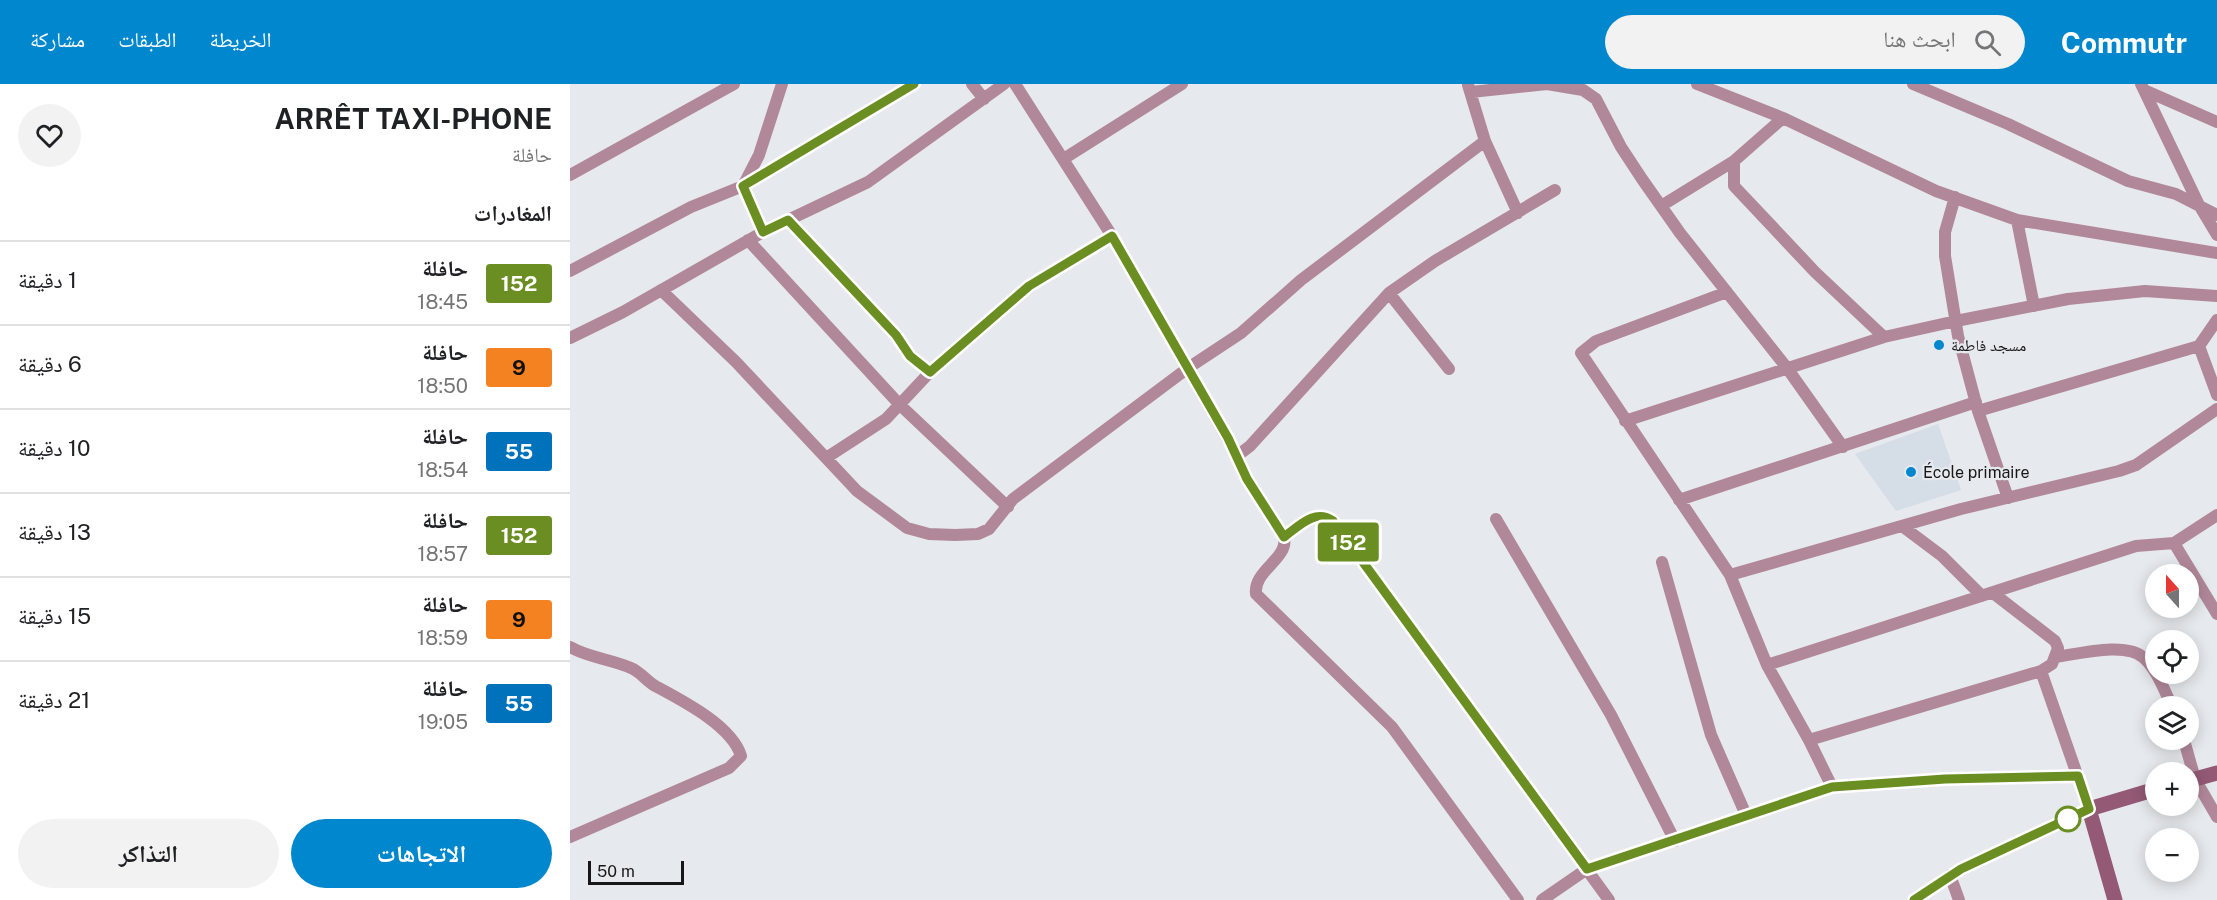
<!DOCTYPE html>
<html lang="ar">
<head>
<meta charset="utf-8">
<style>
	:root { --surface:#fff; --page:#f2f2f2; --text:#202124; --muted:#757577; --line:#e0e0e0; --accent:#0087cd }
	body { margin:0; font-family:"Public Sans","Noto Naskh Arabic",sans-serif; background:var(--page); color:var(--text); direction:rtl; height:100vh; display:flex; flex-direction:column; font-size:22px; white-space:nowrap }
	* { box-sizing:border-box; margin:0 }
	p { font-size:20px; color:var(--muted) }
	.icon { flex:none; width:33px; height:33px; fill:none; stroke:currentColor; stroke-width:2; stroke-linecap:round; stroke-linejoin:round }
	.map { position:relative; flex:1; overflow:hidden; direction:ltr }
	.details { display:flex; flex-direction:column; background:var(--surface); width:570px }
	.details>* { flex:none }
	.badge { padding:0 12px; border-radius:4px; font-size:21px; line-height:39px }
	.needle { width:39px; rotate:339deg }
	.controls { position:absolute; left:1575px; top:480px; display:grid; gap:12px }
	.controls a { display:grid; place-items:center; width:54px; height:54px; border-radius:50%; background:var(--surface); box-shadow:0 3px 15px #0003; font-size:30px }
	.scale { position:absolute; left:18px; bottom:15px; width:96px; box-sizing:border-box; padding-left:6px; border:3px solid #161719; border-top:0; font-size:16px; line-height:21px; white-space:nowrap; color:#161719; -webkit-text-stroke:4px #e6e9ed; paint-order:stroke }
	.map>.badge { position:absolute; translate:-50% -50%; box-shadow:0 0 0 3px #fff }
	h2 { padding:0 18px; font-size:22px; line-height:54px }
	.round { display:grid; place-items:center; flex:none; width:63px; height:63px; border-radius:32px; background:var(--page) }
	.headline { display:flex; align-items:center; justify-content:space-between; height:102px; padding:0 18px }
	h1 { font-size:28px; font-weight:700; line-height:45px }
	.button { display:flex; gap:12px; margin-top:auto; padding:12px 18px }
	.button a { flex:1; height:69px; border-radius:36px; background:var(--accent); color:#fff; font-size:24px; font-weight:700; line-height:69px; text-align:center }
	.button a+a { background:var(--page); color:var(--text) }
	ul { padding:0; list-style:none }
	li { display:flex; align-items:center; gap:18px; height:84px; padding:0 18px; border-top:2px solid var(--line) }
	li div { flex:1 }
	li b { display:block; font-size:22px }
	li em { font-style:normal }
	li .badge { min-width:66px; font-weight:700; text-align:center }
	header { display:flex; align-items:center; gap:36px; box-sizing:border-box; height:84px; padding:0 30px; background:var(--accent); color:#fff }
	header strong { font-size:28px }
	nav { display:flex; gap:33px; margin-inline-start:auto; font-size:21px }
	.search { width:420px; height:54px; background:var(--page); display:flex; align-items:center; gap:15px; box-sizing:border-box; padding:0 21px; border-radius:33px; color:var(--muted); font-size:22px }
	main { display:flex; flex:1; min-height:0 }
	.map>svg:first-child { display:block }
</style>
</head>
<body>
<header>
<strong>Commutr</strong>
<div class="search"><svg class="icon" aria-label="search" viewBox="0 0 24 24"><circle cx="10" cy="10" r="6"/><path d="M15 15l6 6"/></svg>ابحث هنا</div>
<nav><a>الخريطة</a><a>الطبقات</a><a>مشاركة</a></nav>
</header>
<main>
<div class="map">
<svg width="1647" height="816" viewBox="0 0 1647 816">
	<rect width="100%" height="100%" fill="#e6e9ed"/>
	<path fill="#d5dde7" d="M1368,340l23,66 -65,21 -41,-57z"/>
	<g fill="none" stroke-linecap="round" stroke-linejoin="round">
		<path stroke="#b1889a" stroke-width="12" d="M402,0l12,15
			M445,0l97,152 125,220 10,23 37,58c5,22 -31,33 -28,57l136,133 126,173
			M1127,0l86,34 153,73 81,29
			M1343,0l95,40 120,57 48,13 41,21
			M1571,0l58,121 18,30
			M898,1l17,56 33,72
			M1574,6l73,32
			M901,8l76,-8 36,6 13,9 25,48 21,32 38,54 107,135 56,79
			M1213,34l-49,43v25l81,86 69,65
			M495,74l117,-74
			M0,91l164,-91
			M1385,113l-10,35v24l13,80 20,75 30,87
			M1091,122l73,-45
			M218,136l108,115 14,20 20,17
			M193,148l-20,-46 16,-31 23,-71
			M178,156l152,165 108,102
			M0,187l121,-64 52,-21 170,-102
			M91,206l75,72 90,96 60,-39 44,-47 99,-86 83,-50
			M1157,208l-131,49 -15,12 149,222 37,90 42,75 23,47
			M819,209l60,76
			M1464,222l-17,-86 200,33
			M0,254l53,-26 140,-80 105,-50 136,-98
			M1629,262l18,-26
			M1408,327l221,-65 18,49
			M1055,337l259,-84 72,-16 112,-22 77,-8 72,5
			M667,372l13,-10 139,-153 46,-32 120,-71
			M256,374l31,33 50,37 22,6 26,1 23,-1 11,-5 24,-30 175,-131 53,-35 60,-53 184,-139
			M1109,416l297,-98
			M1647,431l-43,28 43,71
			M926,435l115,196 64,126
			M1332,442l40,30 40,40
			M714,453c15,-11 31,-29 49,-16l276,379
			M1092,478l49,173 35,80
			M1160,491l231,-66 158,-38 17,-6 81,-56
			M0,563c19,11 41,12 61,21 10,4 16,14 26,19 26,14 75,39 84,69l-12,12 -159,69
			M1486,573c22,-3 71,-16 88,1 13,12 20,32 28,48
			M1197,581l369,-119 38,-3
			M1239,656l232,-69 11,-7 6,-16 -3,-7 -62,-48
			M1614,656l11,39 22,38
			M1380,791l9,25
			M972,816l45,-31 245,-82 113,-8 132,-3
			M1344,816l47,-31 128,-60 -48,-138"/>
		<path stroke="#935975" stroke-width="15" d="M1618,697l29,-8
			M1545,816l-26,-91 67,-20"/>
	</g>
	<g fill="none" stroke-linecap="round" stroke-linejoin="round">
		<defs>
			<path id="line" d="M344,0l-171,102 20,46 25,-12 108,115 14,21 20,16 99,-86 83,-50 116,202 19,41 37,58c15,-11 31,-29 49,-16l254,348 245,-82 113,-8 133,-3 11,33 -128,60 -47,31"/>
		</defs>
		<use href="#line" stroke="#fff" stroke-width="14"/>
		<use href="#line" stroke="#6b8e23" stroke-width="9"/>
	</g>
	<g fill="#0087cd" stroke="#e6e9ed" stroke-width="2">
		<circle cx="1369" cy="261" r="6"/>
		<circle cx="1341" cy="388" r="6"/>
	</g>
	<circle fill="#fff" stroke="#6b8e23" stroke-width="3" cx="1498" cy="735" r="12"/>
	<g text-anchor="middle" stroke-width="4.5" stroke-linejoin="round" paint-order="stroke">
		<g font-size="16" fill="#161719" stroke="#e6e9ed" text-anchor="start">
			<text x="1381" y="267">مسجد فاطمة</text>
			<text x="1353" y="394">École primaire</text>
		</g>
	</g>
</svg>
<div class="controls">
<a><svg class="needle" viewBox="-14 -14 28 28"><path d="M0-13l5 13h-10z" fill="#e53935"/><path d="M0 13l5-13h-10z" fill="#757577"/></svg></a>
<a><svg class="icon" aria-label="locate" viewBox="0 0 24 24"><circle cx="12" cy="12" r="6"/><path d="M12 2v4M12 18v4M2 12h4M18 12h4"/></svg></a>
<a><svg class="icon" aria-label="layers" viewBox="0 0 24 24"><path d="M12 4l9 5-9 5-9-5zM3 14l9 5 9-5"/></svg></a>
<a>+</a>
<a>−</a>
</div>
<div class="scale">50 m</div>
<b class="badge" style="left:778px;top:458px;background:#6b8e23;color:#fff">152</b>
</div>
<section class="details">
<div class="headline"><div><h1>ARRÊT TAXI-PHONE</h1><p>حافلة</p></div><a class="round"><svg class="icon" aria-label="heart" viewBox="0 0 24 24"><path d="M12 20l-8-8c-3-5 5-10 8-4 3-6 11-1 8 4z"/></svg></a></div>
<h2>المغادرات</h2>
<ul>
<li><span class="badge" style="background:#6b8e23;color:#fff">152</span><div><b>حافلة</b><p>18:45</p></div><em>1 دقيقة</em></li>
<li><span class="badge" style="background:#f58220;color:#111">9</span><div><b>حافلة</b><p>18:50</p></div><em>6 دقيقة</em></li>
<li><span class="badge" style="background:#0072bc;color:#fff">55</span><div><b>حافلة</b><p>18:54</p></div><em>10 دقيقة</em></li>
<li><span class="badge" style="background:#6b8e23;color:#fff">152</span><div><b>حافلة</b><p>18:57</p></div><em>13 دقيقة</em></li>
<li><span class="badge" style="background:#f58220;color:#111">9</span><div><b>حافلة</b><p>18:59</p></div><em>15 دقيقة</em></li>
<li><span class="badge" style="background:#0072bc;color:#fff">55</span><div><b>حافلة</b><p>19:05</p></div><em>21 دقيقة</em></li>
</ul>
<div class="button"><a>الاتجاهات</a><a>التذاكر</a></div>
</section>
</main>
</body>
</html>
